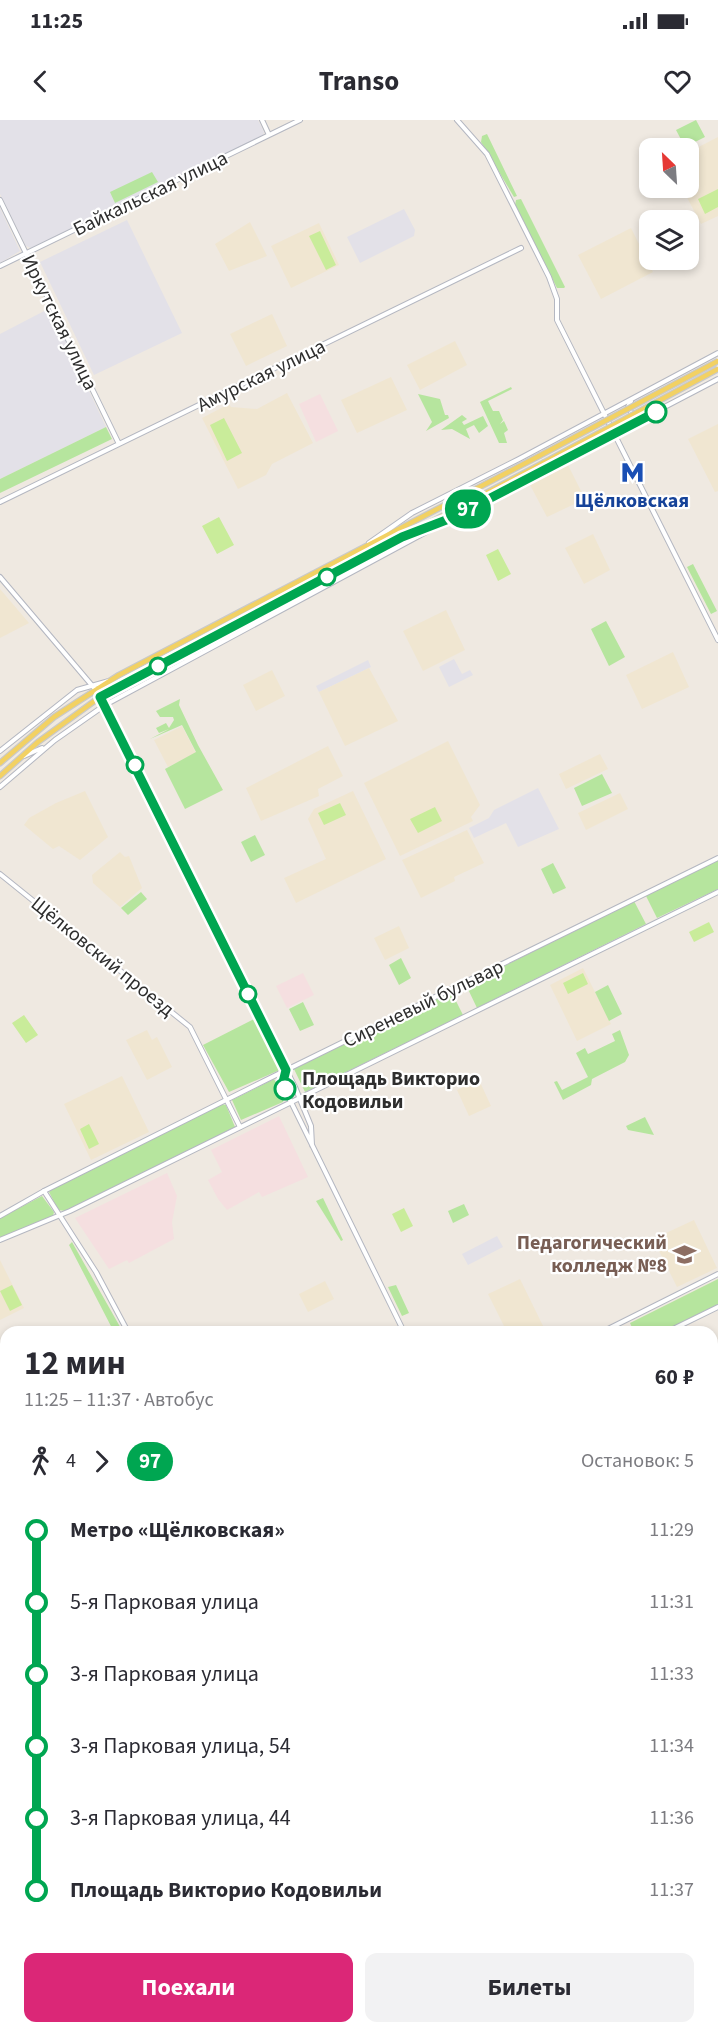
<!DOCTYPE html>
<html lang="ru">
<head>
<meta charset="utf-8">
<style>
	:root { --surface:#fff; --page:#f2f2f3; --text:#2b2b33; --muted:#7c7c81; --accent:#db2777 }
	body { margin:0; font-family:"Source Sans 3",sans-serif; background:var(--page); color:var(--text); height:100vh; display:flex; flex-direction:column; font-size:22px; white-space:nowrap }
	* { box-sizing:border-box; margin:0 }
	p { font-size:20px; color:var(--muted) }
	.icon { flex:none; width:33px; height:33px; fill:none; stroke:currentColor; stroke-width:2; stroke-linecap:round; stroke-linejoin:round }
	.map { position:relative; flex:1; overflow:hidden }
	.drawer { position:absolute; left:0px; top:1206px; width:718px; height:708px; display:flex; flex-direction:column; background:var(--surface); border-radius:18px 18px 0 0; box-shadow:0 3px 9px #0003 }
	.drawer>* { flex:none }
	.badge { padding:0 12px; border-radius:20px; font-size:21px; line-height:39px }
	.needle { width:39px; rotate:335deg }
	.controls { position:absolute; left:639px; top:18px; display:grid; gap:12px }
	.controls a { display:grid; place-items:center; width:60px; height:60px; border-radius:12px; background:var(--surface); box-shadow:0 3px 9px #0003; font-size:30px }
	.map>.badge { position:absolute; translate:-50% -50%; box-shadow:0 0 0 3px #fff }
	.legs { display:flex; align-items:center; gap:9px; height:66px; padding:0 24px; font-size:20px }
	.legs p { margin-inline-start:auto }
	.head { display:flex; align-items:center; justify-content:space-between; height:102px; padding:0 24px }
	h1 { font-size:33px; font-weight:700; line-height:45px }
	.primary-button { display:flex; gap:12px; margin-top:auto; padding:12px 24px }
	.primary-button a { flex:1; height:69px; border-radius:12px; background:var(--accent); color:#fff; font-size:24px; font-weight:700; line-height:69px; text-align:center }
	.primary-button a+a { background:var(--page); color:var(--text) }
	ul { padding:0 24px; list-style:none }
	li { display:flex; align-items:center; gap:21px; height:72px; font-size:22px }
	li i { display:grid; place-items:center; width:9px; height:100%; margin:0 8px; background:currentColor }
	li i::after { content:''; width:15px; height:15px; margin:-8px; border:4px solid; border-radius:50%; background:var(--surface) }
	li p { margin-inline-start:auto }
	li:first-child i { background:linear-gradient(#0000 50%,currentColor 0) }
	li:last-child i { background:linear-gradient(currentColor 50%,#0000 0) }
	.status { display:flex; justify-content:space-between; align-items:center; height:42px; padding:0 30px; background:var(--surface); direction:ltr }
	.status svg { height:16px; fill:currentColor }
	header { display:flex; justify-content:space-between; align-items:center; height:78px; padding:0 24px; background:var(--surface); font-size:27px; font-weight:700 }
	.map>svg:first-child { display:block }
</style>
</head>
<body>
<div class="status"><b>11:25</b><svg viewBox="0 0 49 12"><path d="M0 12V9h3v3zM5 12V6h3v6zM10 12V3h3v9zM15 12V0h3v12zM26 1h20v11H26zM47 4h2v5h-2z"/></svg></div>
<header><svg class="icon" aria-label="back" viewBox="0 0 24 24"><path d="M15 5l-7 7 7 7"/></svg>Transo<svg class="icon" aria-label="heart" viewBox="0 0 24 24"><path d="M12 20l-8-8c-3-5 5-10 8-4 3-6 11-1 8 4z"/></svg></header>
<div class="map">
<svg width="718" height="1914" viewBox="0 0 718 1914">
	<rect width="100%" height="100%" fill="#efe9e1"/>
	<path fill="#e3e1e8" d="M0,0h258l6,12 -1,4 -232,112 -5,-2 -26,-52z
		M0,88l20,43 -20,12z
		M404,89l11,21 -1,6 -54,27 -13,-26z
		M127,100l55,113 -88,42 -54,-113z
		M50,188l56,119 -106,52v-145z
		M454,539l8,15 8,-4 3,5 -24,12 -10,-20z
		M368,540l3,7 -52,25 -3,-6z
		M538,668l21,41 -41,18 -12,-24 -32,15 -5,-10 20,-10 5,-8z
		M497,1116l6,11 -35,18 -6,-11z
		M258,1908h193l-12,6h-187z"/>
	<path fill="#f0e6d1" d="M718,17v79l-17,8 -19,-36h6l1,-36z
		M250,102l17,34 -38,15 -14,-27z
		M319,103l20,42 -48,23 -20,-42z
		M631,108l22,44 -52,27 -23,-44z
		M272,194l15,32 -41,20 -16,-32z
		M455,221l12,24 -47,25 -13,-25z
		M391,257l16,33 -50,23 -16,-33z
		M287,273l26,50 -41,21 -6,11 -28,14 -36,-71 27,-14 2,3 26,2z
		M718,304v67l-3,1 -27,-53z
		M568,345l17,34 -38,18 -17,-32z
		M593,414l17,36 -26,14 -19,-36z
		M0,469l29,34 -29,15z
		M446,490l19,40 -42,21 -20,-40z
		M673,532l16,35 -47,22 -16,-34z
		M369,548l29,53 -53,25 -26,-54z
		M272,550l13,26 -29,15 -13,-26z
		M182,606l14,27 -28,14 -14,-27z
		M448,621l32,64 -9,12 2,4 -73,35 -36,-73z
		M328,626l15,30 -25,13 1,7 -58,25 -15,-33z
		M600,634l8,15 -42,20 -7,-15z
		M85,671l23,46 -28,23 -21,-14 -6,3 -29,-24 5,-7 27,-15z
		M353,671l33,68 -90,44 -12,-25 42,-19 -18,-40 6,-10z
		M620,673l8,16 -42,21 -8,-17z
		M467,710l17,33 -30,14 1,4 -34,17 -19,-38z
		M120,732l5,5 4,-1 13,32 -22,19 -27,-24 -1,-8z
		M399,806l10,22 -24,12 -11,-22z
		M583,848l28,56 -34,17 -27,-56z
		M147,910l5,10 5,-3 15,30 -25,13 -21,-40z
		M122,956l27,56 -58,28 -27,-56z
		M479,960l12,26 -22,10 -12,-26z
		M694,1100l23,48 -40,19 -24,-48z
		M0,1140l24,48 -24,12z
		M520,1159l26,53h-39l-19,-38z
		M325,1161l9,18 -26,13 -9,-18z"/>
	<path fill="#f5dfe0" d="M320,274l18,37 -22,11 -17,-38z
		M303,853l11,22 -27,13 -11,-22z
		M279,996l29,61 -46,20 -3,-5 -32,18 -9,-11 -10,-19 14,-8 -11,-22z
		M167,1053l10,23 -5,26 2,17 -45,24 -2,-3 -18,9 -34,-51z"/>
	<path fill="#b6e59e" d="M696,0l9,17 -20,10 -9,-17z
		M487,14l30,62 -3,1 -33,-55 1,-6z
		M152,52l6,10 -43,21 -5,-11z
		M521,79l44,88 -1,1h-7l-42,-83 1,-5z
		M511,267l1,2 -24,12 5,10h6l4,9 -3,4 4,-3 4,9 -4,3 3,10h-8l-19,-41z
		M418,274l22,5 5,16h3l1,3 -23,13 6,-9z
		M462,295l5,4 -5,3 2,3 19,-9 5,10 -9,7 -5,-8 -8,4 4,10 -18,-10 -11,1z
		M106,307l6,12 -112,54v-14z
		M693,444l24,47 -6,3 -24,-47z
		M606,501l19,36 -16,9 -18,-37z
		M180,579l-1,6 19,40 25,45 -38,19 -20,-40 31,-17 -14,-27 -32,14 19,-10 -10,4 -3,-5 10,-5 3,5 5,-8 -1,-3h-13l-4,-6z
		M602,654l10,19 -30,13 -8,-18z
		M255,715l10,20 -14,7 -10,-20z
		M718,740v29l-61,29 -11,-22z
		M553,743l13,25 -13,6 -12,-25z
		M141,772l6,7 -19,16 -7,-7z
		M634,781l12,23 -169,84 -11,-23z
		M401,838l10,20 -12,7 -10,-20z
		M608,865l14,29 -13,7 -14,-29z
		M451,871l12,24 -158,77 -11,-23z
		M303,882l11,23 -14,6 -11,-22z
		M256,898l26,51 -53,23 -26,-47z
		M620,910l9,25 -4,7 -33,17 -1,6 -28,15 -9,-18 3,-1 5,9 26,-13 -12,-24 9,-5 3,6 27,-13 -3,-7z
		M274,959l10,19 -1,4 -42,18 -9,-20z
		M222,984l4,1 9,22 -169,84 -8,-1 -9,-18 4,-4z
		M645,997l9,18 -26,-5 -2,-4z
		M42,1076l12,16 -1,4 -53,22v-20z
		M323,1078l20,42 -2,1 -25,-40z
		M464,1084l5,11 -16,8 -5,-12z
		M72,1122l51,90h-9l-45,-87z
		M718,1159v26l-54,27h-30l-4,-9z
		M396,1165l13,28 -7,3 -14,-29z
		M0,1624l6,2v38l-6,2z
		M6,1728v180h68l-5,6h-69v-185z
		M718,1786v128h-256l11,-6h239v-121z
		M123,1908h70l-4,6h-68z"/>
	<path fill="#c9ec9a" d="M718,69v18l-13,7 -7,-15z
		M320,111l16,34 -10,5 -17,-34z
		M224,298l18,35 -15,8 -17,-36z
		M219,397l15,28 -17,9 -15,-28z
		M498,429l13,25 -13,7 -12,-26z
		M340,683l6,12 -22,10 -6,-12z
		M435,687l7,14 -24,12 -8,-14z
		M709,802l5,10 -20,10 -5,-10z
		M583,853l5,11 -20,10 -5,-11z
		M24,895l14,20 -12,8 -14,-20z
		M89,1004l10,20 -10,5 -9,-20z
		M404,1088l9,18 -12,6 -9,-18z
		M12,1165l10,20 -12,6 -10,-20z"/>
	<path fill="#75cff0" d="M6,1664v64l-6,1v-63z"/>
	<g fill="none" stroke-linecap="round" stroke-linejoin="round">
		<defs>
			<path id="tertiary" d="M262,0l7,15
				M0,80l119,244
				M0,146l300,-146
				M0,382l521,-254
				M186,539l17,-15
				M95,570l200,397 16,39 1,19
				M0,631l77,-61 32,-9
				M24,636l18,-8
				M0,667l55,-47 50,-35 336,-181
				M0,754l190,153 50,100
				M285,951l-2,14 8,17 113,230
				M44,1071l52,81 32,60
				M602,1212l116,-58
				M667,1212l51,-25
				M0,1379l6,-2
				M0,1411l6,12
				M712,1697l6,12
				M712,1759l6,-3
				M712,1765l6,-3"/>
			<path id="secondary" d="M457,0l30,34 62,123 8,22v21l161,320
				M631,281l-3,6 6,10 9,1
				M419,411l35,-14 264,-138
				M369,423l43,-30 107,-54 199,-106
				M0,457l95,112
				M0,1096l44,-25 222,-111 452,-222
				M0,1120l70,-29 648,-319
				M712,1419l6,-3
				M712,1428l6,-3
				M192,1914l4,-6
				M201,1914l4,-6"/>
			<path id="primary" d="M0,643l54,-46 65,-42 420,-219
				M0,656l38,-34 62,-45 443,-234"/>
		</defs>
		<use href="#tertiary" stroke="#b4b7c1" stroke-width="6"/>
		<use href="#secondary" stroke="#b4b7c1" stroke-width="6"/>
		<use href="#primary" stroke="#c9c9c9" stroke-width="7"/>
		<use href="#tertiary" stroke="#fff" stroke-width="4"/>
		<use href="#secondary" stroke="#fff" stroke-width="4"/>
		<use href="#primary" stroke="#f2d163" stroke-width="4.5"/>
		<path stroke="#a3a6b8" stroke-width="1.5" d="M712,1424l6,-3
			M195,1914l5,-6"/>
		<defs>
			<path id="rail" d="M712,1786l6,-3
				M444,1914l12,-6"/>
		</defs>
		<use href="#rail" stroke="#a3a6b8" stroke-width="4"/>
		<use href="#rail" stroke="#fff" stroke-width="1.5" stroke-dasharray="4.5" stroke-linecap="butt"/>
		<defs>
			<path id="primary-bridge" d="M539,336l179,-95
				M543,343l175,-94"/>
		</defs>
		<use href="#primary-bridge" stroke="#c9c9c9" stroke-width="7" stroke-linecap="butt"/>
		<use href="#primary-bridge" stroke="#f2d163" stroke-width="4.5"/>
	</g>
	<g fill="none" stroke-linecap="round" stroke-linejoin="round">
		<defs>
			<path id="line-1" d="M285,969l-2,-7 3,-12 -186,-373 302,-160 52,-20 202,-105"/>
		</defs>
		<use href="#line-1" stroke="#fff" stroke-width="14"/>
		<use href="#line-1" stroke="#00a651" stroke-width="9"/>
	</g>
	<defs>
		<symbol id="metro-bare" viewBox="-9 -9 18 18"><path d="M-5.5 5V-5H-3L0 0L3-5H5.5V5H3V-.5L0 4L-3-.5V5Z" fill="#1a4fb4" stroke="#fff" stroke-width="2.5" paint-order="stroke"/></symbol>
		<symbol id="university-bare" viewBox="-9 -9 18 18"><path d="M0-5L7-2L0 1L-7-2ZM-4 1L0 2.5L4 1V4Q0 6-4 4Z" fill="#8d6e63" stroke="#fff" stroke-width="2.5" paint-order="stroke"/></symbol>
	</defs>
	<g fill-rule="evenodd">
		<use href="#metro-bare" x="616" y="336" width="33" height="33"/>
		<use href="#university-bare" x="668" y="1118" width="33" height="33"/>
	</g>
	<g fill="#fff" stroke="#00a651" stroke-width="3">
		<circle cx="656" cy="292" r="10"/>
		<circle cx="327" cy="457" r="8"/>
		<circle cx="158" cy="546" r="8"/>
		<circle cx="135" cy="645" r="8"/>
		<circle cx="248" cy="874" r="8"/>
		<circle cx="285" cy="969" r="10"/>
	</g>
	<g text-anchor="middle" stroke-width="4.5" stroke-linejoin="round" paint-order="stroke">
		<g font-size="20" fill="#2e2e2e" stroke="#fff">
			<text transform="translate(150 73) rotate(-26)" y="7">Байкальская улица</text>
			<text transform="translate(60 202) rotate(64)" y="7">Иркутская улица</text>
			<text transform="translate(261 255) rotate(-26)" y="7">Амурская улица</text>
			<text transform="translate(103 836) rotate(39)" y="7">Щёлковский проезд</text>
			<text transform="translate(423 883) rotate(-26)" y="7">Сиреневый бульвар</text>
		</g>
		<g font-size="20" font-weight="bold" fill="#164399" stroke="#fff">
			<text x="632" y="387">Щёлковская</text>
		</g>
		<g font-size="20" font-weight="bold" fill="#2e2e2e" stroke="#fff" text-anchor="start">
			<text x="302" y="965">Площадь Викторио<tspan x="302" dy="23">Кодовильи</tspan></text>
		</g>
		<g font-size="20" font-weight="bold" fill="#785e54" stroke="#fff" text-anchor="end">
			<text x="667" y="1129">Педагогический<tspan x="667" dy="23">колледж №8</tspan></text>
		</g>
	</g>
</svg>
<div class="controls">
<a><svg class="needle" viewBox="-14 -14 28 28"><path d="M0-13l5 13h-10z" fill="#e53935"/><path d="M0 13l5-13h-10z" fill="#7c7c81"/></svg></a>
<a><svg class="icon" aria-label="layers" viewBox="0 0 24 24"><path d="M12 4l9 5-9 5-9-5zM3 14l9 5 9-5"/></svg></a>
</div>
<b class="badge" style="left:468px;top:389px;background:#00a651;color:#fff">97</b>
<section class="drawer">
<div class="head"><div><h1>12 мин</h1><p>11:25 – 11:37 · Автобус</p></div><b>60 ₽</b></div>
<div class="legs"><svg class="icon" aria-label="walk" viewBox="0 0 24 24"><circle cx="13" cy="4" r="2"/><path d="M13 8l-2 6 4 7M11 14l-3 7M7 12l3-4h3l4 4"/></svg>4<svg class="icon" aria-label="forward" viewBox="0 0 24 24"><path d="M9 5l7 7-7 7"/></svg><b class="badge" style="background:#00a651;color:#fff">97</b><p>Остановок: 5</p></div>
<ul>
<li><i style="color:#00a651"></i><b>Метро «Щёлковская»</b><p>11:29</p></li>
<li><i style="color:#00a651"></i><span>5-я Парковая улица</span><p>11:31</p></li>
<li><i style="color:#00a651"></i><span>3-я Парковая улица</span><p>11:33</p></li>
<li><i style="color:#00a651"></i><span>3-я Парковая улица, 54</span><p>11:34</p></li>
<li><i style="color:#00a651"></i><span>3-я Парковая улица, 44</span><p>11:36</p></li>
<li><i style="color:#00a651"></i><b>Площадь Викторио Кодовильи</b><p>11:37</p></li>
</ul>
<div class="primary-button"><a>Поехали</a><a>Билеты</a></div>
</section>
</div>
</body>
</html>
